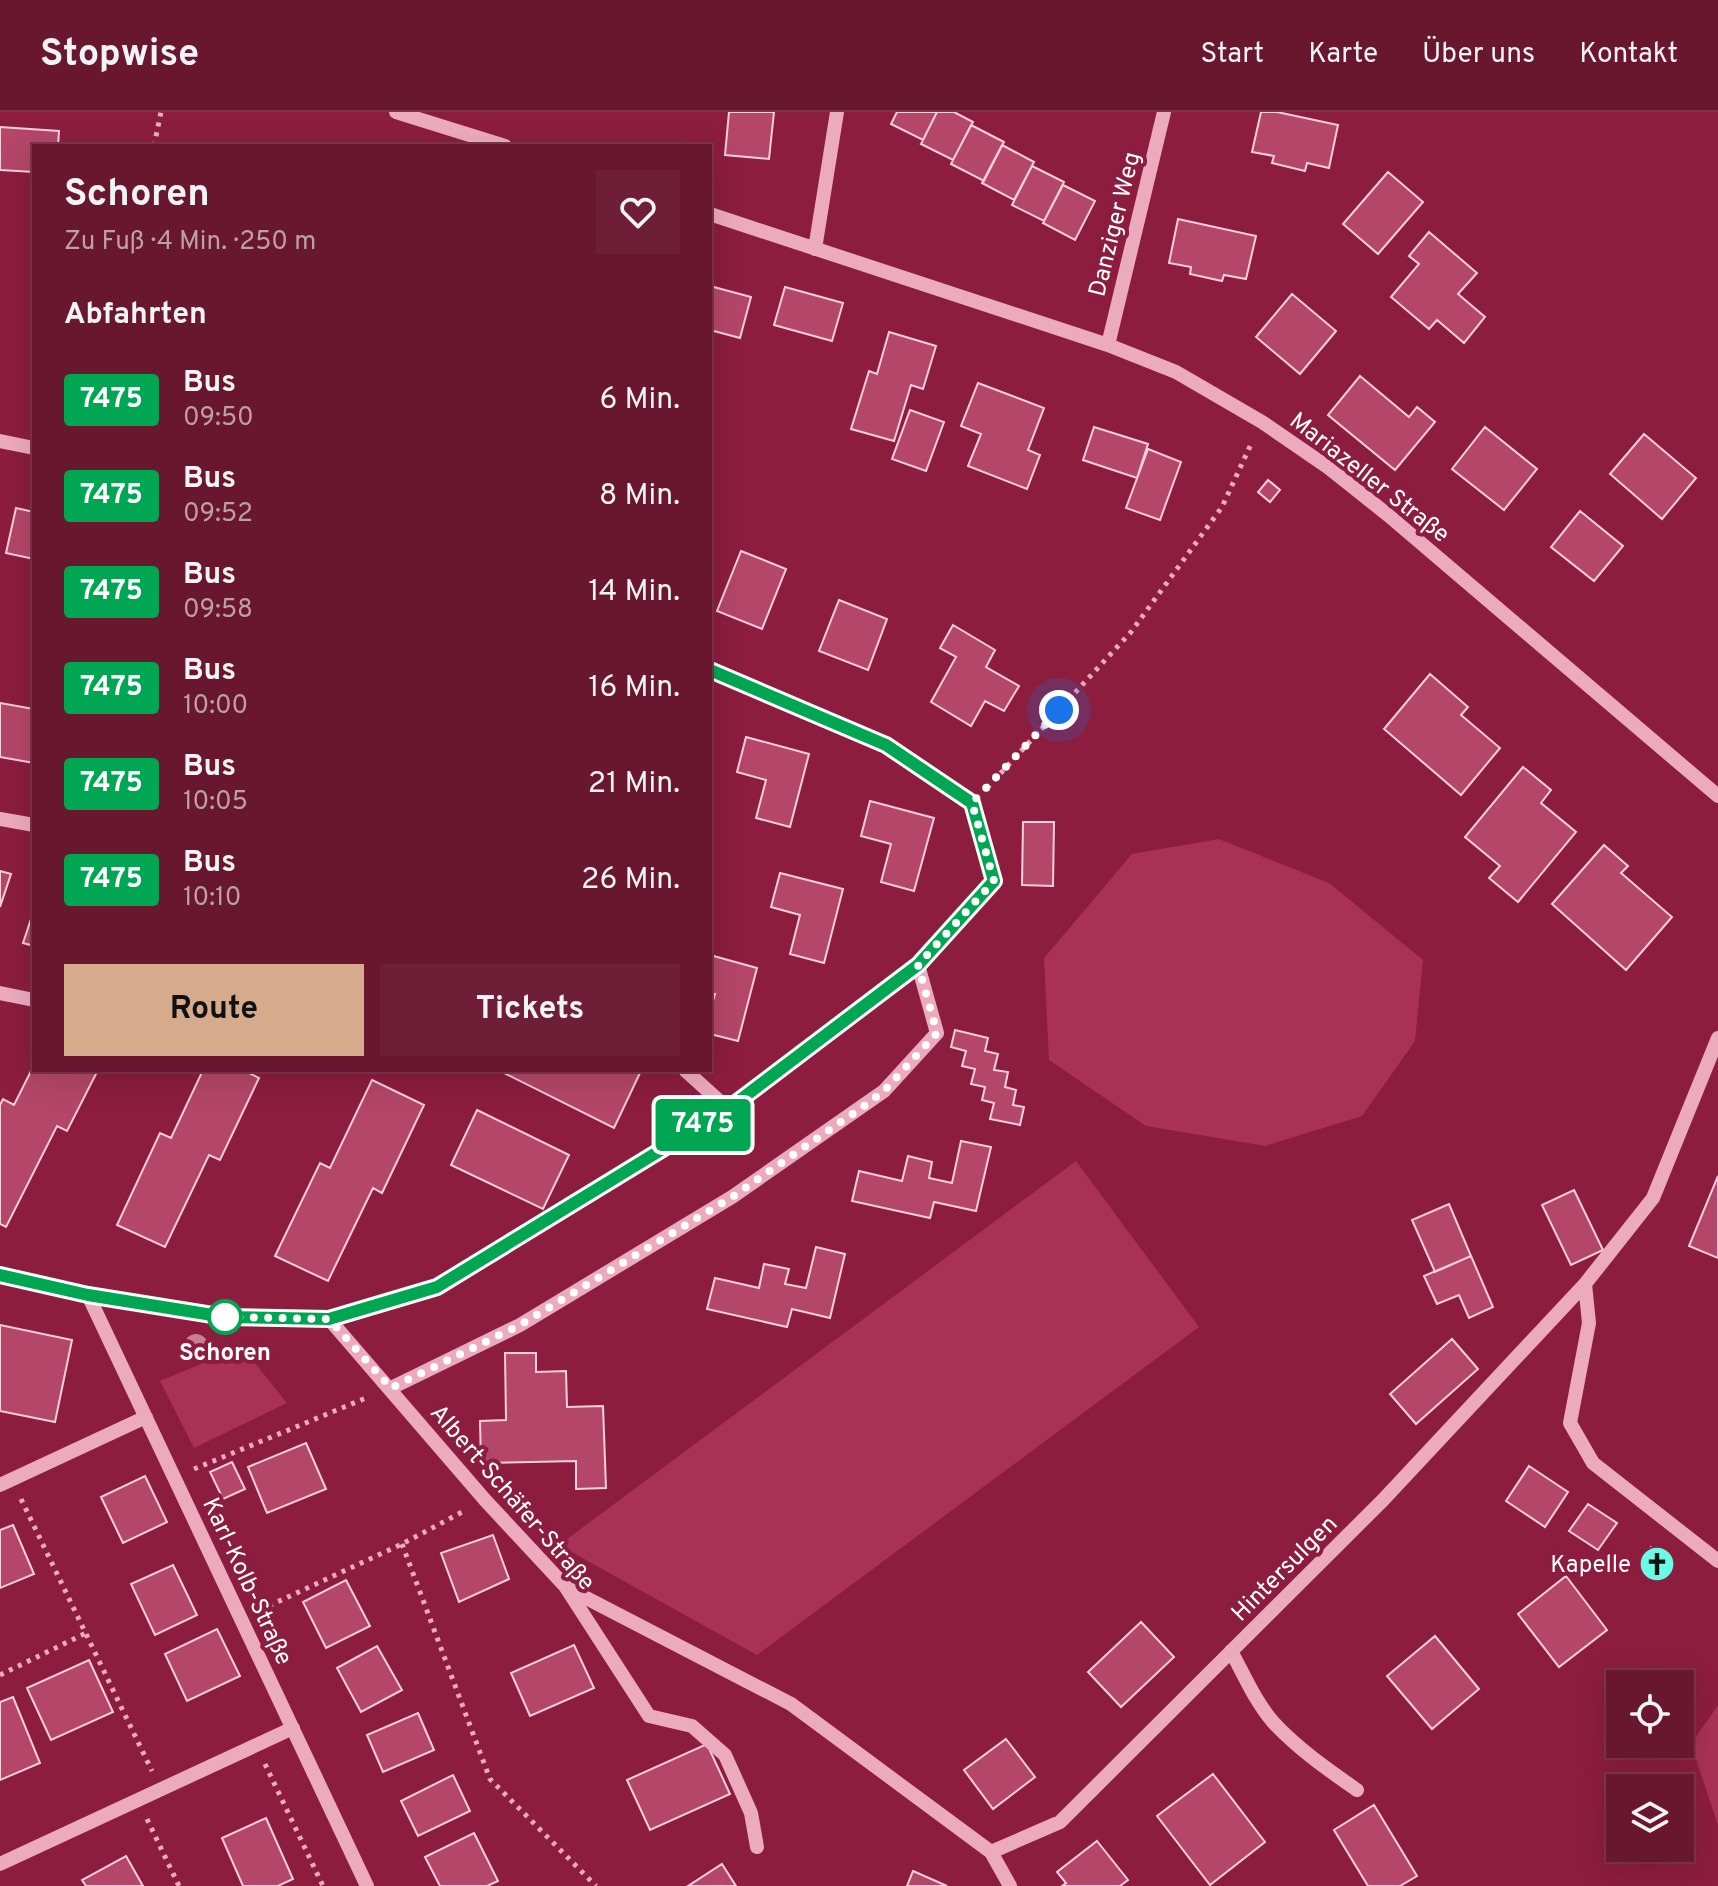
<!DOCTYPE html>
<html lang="de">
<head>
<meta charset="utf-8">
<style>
	:root { --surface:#69162f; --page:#6e1f37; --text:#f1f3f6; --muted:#bd9faa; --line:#7c354b; --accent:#d6ab8b }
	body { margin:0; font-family:Overpass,sans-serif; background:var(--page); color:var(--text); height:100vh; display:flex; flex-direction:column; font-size:30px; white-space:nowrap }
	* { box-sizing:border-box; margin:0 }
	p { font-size:26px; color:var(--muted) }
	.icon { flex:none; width:44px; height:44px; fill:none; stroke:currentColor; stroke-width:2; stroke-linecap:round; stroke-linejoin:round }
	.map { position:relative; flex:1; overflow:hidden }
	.panel { position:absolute; left:32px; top:32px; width:680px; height:928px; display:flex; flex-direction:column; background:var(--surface); border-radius:0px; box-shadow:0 8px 32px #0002,0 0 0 2px var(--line) }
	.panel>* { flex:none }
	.badge { padding:0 16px; border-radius:6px; font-size:28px; line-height:52px }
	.controls { position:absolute; left:1606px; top:1558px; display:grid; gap:16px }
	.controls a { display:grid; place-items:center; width:88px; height:88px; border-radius:0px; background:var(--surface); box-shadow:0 8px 32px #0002,0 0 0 2px var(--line); font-size:40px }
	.you { position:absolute; width:40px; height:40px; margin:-20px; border:6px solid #fff; border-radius:50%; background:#1a73e8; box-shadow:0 0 0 12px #1a73e833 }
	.map>.badge { position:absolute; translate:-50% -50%; box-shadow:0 0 0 4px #fff }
	h2 { padding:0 32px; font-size:30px; line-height:72px }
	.round { display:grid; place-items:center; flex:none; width:84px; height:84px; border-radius:0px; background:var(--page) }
	.headline { display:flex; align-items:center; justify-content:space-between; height:136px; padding:0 32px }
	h1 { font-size:38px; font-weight:700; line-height:60px }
	.primary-button { display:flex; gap:16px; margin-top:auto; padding:16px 32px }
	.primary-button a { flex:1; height:92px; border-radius:0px; background:var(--accent); color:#111; font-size:32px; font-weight:700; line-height:92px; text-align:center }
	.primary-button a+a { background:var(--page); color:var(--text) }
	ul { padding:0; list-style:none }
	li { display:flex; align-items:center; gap:24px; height:96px; padding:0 32px }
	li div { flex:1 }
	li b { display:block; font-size:30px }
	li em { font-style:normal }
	li .badge { min-width:88px; font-weight:700; text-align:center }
	header { display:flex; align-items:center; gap:48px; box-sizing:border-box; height:112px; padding:0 40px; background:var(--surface); border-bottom:2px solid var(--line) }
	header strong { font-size:38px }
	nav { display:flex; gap:44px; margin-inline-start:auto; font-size:28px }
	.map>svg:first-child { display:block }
</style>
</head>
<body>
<header>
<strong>Stopwise</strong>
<nav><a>Start</a><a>Karte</a><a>Über uns</a><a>Kontakt</a></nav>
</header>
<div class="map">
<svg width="1718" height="1774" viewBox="0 0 1718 1774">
	<rect width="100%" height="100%" fill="#8c1d3f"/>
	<path fill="#a93158" d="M1219,727l110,44 94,77 -8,81 -53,75 -97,30 -119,-20 -97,-66 -5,-102 88,-104z
		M1076,1049l123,166 -442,328 -198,-110z
		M242,1235l45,56 -93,45 -34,-67z
		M1718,1593v120l-27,-81z"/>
	<path fill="#b34669" stroke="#f9cfdd" stroke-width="2" d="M729,0h45l-5,47 -44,-4z
		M897,0h40l-14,28 -32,-16z
		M937,0h17l19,10 -20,38 -32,-16z
		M1261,0h16l61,13 -9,43 -22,-5 -2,8 -33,-8 2,-7 -22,-4z
		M971,13l33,17 -20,39 -33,-17z
		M0,15l59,4 -1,15h-24v26l-34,-2z
		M1002,33l32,17 -20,38 -32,-17z
		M1032,54l32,16 -20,39 -32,-16z
		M1388,60l35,30 -45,52 -35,-30z
		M1063,73l32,16 -20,39 -32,-17z
		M1178,107l78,17 -10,43 -22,-4 -2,6 -32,-7 1,-7 -22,-4z
		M1429,120l48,41 -19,21 27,23 -21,26 -27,-23 -8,9 -38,-32 28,-33 -10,-8z
		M710,174l41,11 -11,41 -30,-8z
		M785,175l58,16 -11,38 -58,-16z
		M1292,182l44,37 -36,43 -44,-37z
		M889,220l47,14 -13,43 -12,-4 -17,56 -43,-12 18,-58 8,3z
		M1360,264l49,41 8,-10 18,15 -40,48 -67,-55z
		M978,271l66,25 -16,42 12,5 -13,34 -59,-23 13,-32 -20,-8z
		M910,298l34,12 -18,49 -34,-12z
		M1094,315l54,17 -11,34 -54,-18z
		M1485,315l52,42 -33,41 -52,-41z
		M1644,322l52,44 -34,41 -52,-45z
		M1148,337l33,13 -21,58 -34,-12z
		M1268,368l12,10 -10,12 -12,-10z
		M16,396l18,4v47l-28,-6z
		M1580,399l43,35 -29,35 -43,-34z
		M741,439l45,18 -24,60 -45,-18z
		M839,488l48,19 -19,51 -49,-19z
		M953,513l42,25 -9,17 33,19 -15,25 -19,-10 -14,25 -40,-24 25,-45 -16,-9z
		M1430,562l38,33 -7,8 39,33 -39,47 -77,-66z
		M0,591l34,6v54l-34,-6z
		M746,625l63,17 -19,73 -34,-9 10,-38 -29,-8z
		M1523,655l28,23 -10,13 35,29 -58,70 -29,-24 11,-12 -35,-29z
		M870,689l64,17 -20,73 -33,-9 10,-38 -30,-8z
		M1023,710h31l-1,64 -31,-1z
		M1604,733l24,21 -7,7 51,44 -46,53 -74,-66z
		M0,759l11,3 -11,33z
		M780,761l63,16 -19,74 -34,-9 10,-39 -29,-8z
		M34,798v36l-11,-3z
		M710,843l47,13 -19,73 -28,-7v-23l5,-17 -5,-1z
		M955,918l33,8 -3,13 13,3 -4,16 14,2 -3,15 11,3 -3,15 11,2 -4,18 -30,-6 4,-16 -12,-3 3,-13 -14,-3 4,-15 -13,-3 4,-15 -15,-4z
		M34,953v5h64l-31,61 -10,-5 -51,101 -6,-3v-119l3,-6 11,6z
		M203,958h40l16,8 -39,82 -11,-5 -44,92 -48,-22 43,-92 11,5z
		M498,958h136l6,3 -26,55z
		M372,968l52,25 -42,88 -9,-5 -45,93 -53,-25 45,-93 10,5z
		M477,998l92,45 -26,54 -92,-44z
		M961,1029l30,6 -15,64 -42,-9 -4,16 -78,-17 7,-30 43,10 6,-25 24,6 -3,16 23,5z
		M1718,1064v82l-29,-12z
		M1574,1078l29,60 -32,15 -29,-60z
		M1449,1092l22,52 -36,16 -23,-52z
		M816,1135l29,7 -15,64 -38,-9 -5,18 -80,-18 8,-31 44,10 5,-24 25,5 -4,15 21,4z
		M1471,1144l22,51 -24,11 -10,-23 -22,9 -13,-28z
		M0,1213l72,15 -17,82 -55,-11z
		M1452,1227l26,30 -62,55 -26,-30z
		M505,1241h31v19l30,-1 1,36 36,-1 3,82 -30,1v-28l-95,2 -1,-42 26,-1z
		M306,1331l20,46 -59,24 -19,-46z
		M232,1350l13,27 -22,10 -13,-27z
		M1529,1354l39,26 -23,35 -39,-26z
		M145,1364l22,46 -44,21 -22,-46z
		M1588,1392l29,19 -19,27 -29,-19z
		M13,1413l21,49 -34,14v-58z
		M493,1423l16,44 -50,23 -18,-49z
		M1651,1435l17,11 -9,12 -16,-12z
		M173,1453l24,50 -42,20 -24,-51z
		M1566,1464l41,54 -48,37 -41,-53z
		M346,1468l24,46 -44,22 -23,-46z
		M1141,1510l33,35 -53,50 -33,-35z
		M217,1517l23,47 -53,25 -22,-47z
		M1435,1524l44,53 -47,40 -45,-53z
		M574,1533l20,43 -64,28 -19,-43z
		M377,1534l25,44 -41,22 -24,-44z
		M89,1548l24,52 -62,28 -24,-52z
		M13,1585l27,66 -40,17v-78z
		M418,1601l16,37 -51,22 -16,-37z
		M1006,1627l29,38 -42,32 -29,-39z
		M707,1632l23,50 -80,36 -23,-50z
		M1213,1662l52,68 -55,43 -53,-69z
		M453,1663l17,36 -52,25 -17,-35z
		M1374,1693l43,71 -17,10h-32l-34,-56z
		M266,1706l27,61 -15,7h-35l-21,-48z
		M474,1721l24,48 -11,5h-47l-15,-29z
		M1097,1729l31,39 -8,6h-58l4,-3 -9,-11z
		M126,1744l17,30h-57l-4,-6z
		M722,1752l14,22h-48z
		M913,1759l34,15h-40z"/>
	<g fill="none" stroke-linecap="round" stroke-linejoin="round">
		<path stroke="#ecaabf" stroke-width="5" stroke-dasharray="4 6" stroke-linecap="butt" d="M154,34l7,-34
			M987,676l144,-156 91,-125 30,-65
			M194,1357l172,-71
			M21,1387l131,272
			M402,1432l88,235 106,107
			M260,1498l142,-66 62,-33
			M0,1563l86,-42
			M265,1652l58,122
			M147,1707l32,67"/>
		<path stroke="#ecaabf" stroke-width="14" d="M396,0l109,34
			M710,102l398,131 68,27 86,50 67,46 59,47 330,281
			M815,137l22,-137
			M1108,233l56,-233
			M0,329l34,7
			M0,707l34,6
			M0,881l34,7
			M685,958l43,39
			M0,1163l88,20 137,22 104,2 108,-32 291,-178 190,-144 76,-84 -22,-78 -86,-58 -176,-75
			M1585,1172l4,39 -19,100 23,40 125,98
			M88,1183l279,591
			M329,1207l156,181 80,86 84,130 43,10 33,29 26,58 6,34
			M391,1276l129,-63 212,-128 152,-106 53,-58 -19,-68
			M0,1373l146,-68
			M567,1476l224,116 200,148 19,34
			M1231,1539c13,24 24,50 42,71 25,27 54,47 84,68
			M991,1740l69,-30 323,-322 202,-216 68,-86 65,-160
			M0,1752l293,-136"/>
	</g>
	<circle fill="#c87f96" cx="196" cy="1234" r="12"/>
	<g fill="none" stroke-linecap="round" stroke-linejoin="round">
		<defs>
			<path id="line" d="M0,1163l88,20 137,22 104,2 108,-32 291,-178 190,-144 76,-84 -22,-78 -86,-58 -176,-75"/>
		</defs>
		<use href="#line" stroke="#fff" stroke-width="18"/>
		<use href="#line" stroke="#00a651" stroke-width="12"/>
		<path stroke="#fff" stroke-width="8" stroke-dasharray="0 14.4" d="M225,1205l104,2 62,69 129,-63 212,-128 132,-91 20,-15 53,-58 -19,-68 76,-84 -22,-78 87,-93"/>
	</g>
	<defs>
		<symbol id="church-disc" viewBox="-11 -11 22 22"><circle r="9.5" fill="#68fce4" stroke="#8c1d3f"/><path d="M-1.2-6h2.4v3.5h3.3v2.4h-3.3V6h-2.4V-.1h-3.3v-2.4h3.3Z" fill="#111"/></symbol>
	</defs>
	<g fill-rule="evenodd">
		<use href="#church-disc" x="1637" y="1432" width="40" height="40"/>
	</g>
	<circle fill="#fff" stroke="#00a651" stroke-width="4" cx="225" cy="1205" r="16"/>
	<g text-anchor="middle" stroke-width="8" stroke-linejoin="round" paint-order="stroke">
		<g font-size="24" fill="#fff" stroke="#8c1d3f">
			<text transform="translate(1114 112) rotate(-76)" y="8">Danziger Weg</text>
			<text transform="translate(1370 365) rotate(38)" y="8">Mariazeller Straße</text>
			<text transform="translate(513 1385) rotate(49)" y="8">Albert-Schäfer-Straße</text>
			<text transform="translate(1284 1456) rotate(-45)" y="8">Hintersulgen</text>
			<text transform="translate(248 1469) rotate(65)" y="8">Karl-Kolb-Straße</text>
		</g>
		<g font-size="24" font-weight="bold" fill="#fff" stroke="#8c1d3f">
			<text x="225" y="1248">Schoren</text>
		</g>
		<g font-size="24" fill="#fff" stroke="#8c1d3f" text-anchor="end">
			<text x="1631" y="1460">Kapelle</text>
		</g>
	</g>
</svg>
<div class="controls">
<a><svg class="icon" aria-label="locate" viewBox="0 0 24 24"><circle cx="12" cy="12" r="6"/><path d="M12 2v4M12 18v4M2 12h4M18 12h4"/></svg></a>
<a><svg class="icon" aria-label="layers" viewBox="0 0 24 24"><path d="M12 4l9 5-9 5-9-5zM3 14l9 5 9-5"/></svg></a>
</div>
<div class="you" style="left:1059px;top:598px"></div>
<b class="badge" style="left:703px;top:1013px;background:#00a651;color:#fff">7475</b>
<section class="panel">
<div class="headline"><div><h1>Schoren</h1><p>Zu Fuß · 4 Min. · 250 m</p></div><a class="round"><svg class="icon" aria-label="heart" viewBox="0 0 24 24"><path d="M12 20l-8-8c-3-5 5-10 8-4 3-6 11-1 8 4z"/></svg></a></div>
<h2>Abfahrten</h2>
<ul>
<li><span class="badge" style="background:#00a651;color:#fff">7475</span><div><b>Bus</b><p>09:50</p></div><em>6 Min.</em></li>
<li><span class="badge" style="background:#00a651;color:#fff">7475</span><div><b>Bus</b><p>09:52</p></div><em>8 Min.</em></li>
<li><span class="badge" style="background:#00a651;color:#fff">7475</span><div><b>Bus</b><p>09:58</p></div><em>14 Min.</em></li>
<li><span class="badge" style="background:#00a651;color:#fff">7475</span><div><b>Bus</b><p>10:00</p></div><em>16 Min.</em></li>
<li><span class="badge" style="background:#00a651;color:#fff">7475</span><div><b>Bus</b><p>10:05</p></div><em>21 Min.</em></li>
<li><span class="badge" style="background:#00a651;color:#fff">7475</span><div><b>Bus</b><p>10:10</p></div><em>26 Min.</em></li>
</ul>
<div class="primary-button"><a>Route</a><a>Tickets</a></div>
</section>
</div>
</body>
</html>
